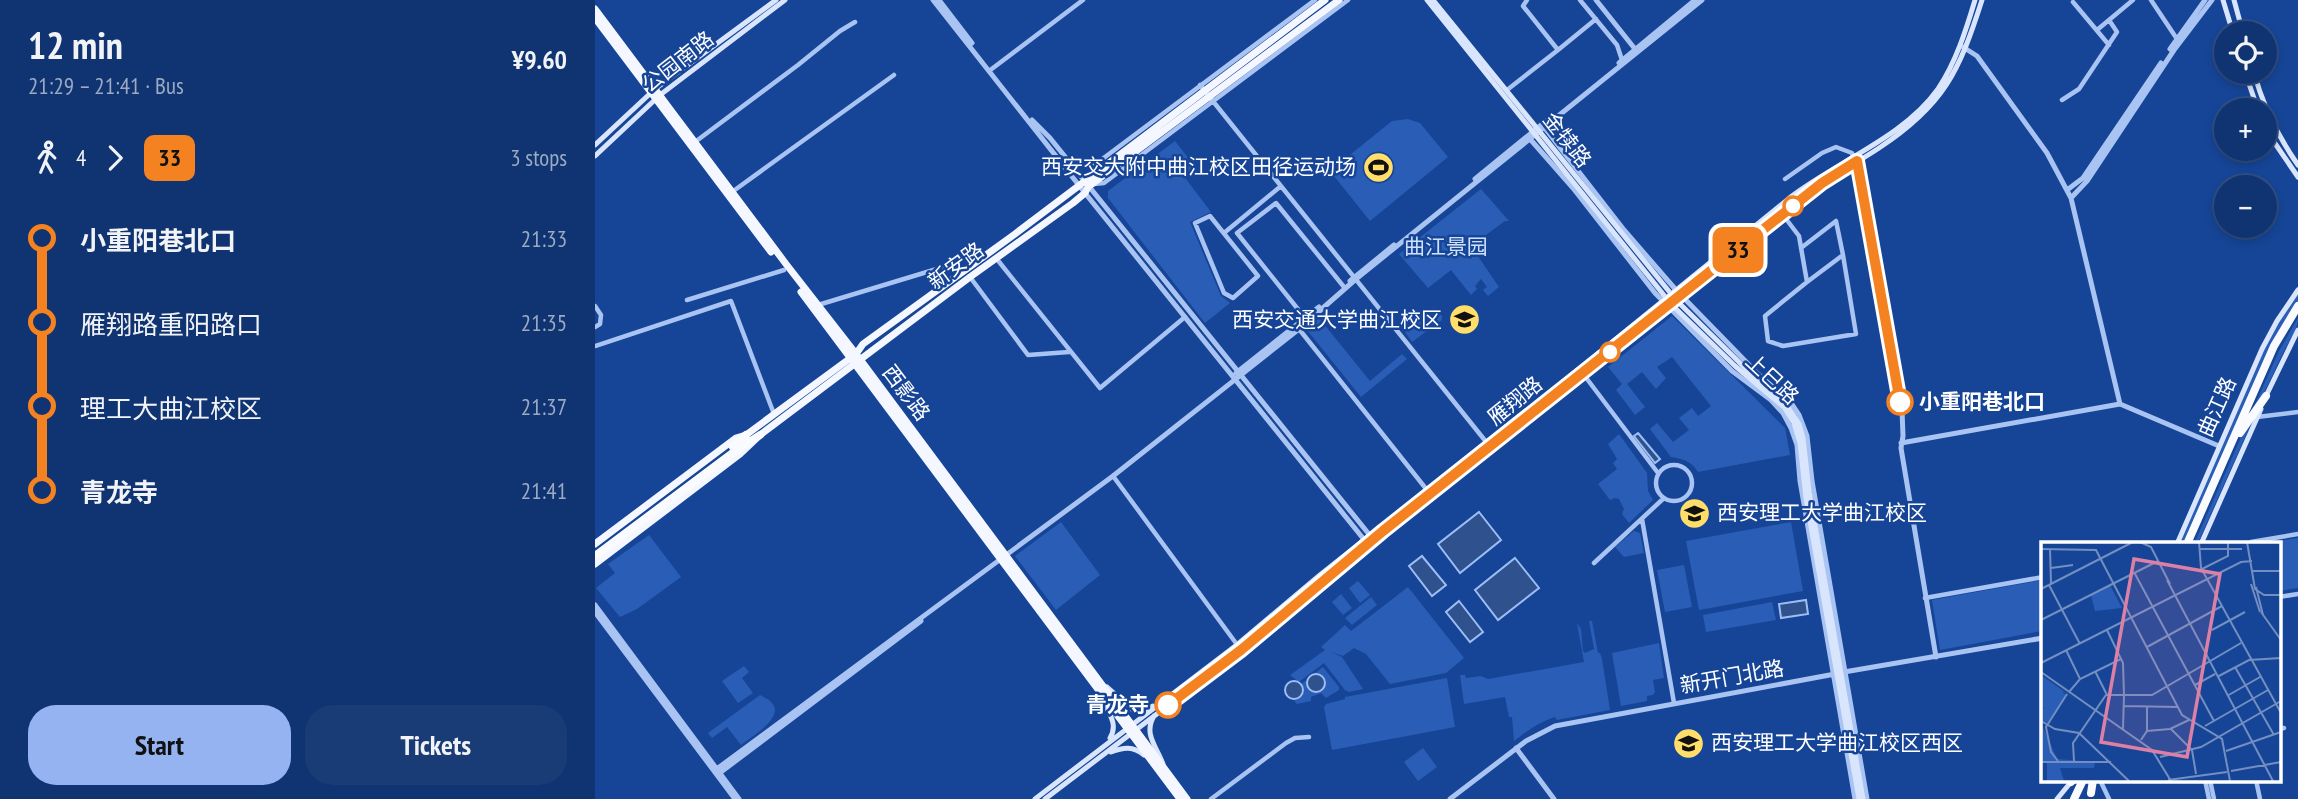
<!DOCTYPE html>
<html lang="en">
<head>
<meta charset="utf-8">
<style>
	:root { --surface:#103471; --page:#193c76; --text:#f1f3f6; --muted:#9caac3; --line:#304f84; --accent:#95b2f1 }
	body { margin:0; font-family:"PT Sans Narrow","Noto Sans SC",sans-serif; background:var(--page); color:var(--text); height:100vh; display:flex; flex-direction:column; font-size:26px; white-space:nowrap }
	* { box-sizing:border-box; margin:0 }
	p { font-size:23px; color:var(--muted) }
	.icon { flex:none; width:38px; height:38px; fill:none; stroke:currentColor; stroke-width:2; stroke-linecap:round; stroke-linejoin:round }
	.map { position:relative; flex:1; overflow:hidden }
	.panel { display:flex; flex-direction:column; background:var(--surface); width:595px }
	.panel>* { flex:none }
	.badge { padding:0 14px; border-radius:10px; font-size:24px; line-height:46px }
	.controls { position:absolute; left:1619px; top:21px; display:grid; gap:14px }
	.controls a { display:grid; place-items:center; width:63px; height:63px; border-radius:50%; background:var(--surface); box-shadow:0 4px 10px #0003,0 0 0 2px var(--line); font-size:35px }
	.map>.badge { position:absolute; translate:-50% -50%; box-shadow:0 0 0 4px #fff }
	.legs { display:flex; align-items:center; gap:10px; height:77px; padding:0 28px; font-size:23px }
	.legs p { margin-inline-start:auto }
	.overview { display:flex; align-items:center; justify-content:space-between; height:119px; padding:0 28px }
	h1 { font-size:38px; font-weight:700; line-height:52px }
	.primary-button { display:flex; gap:14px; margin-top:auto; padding:14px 28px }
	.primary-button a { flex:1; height:80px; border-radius:28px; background:var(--accent); color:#111; font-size:28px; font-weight:700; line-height:80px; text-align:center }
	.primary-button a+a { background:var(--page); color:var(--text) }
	ul { padding:0 28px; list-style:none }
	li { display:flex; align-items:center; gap:24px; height:84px; font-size:26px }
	li i { display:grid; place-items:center; width:10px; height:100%; margin:0 9px; background:currentColor }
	li i::after { content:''; width:18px; height:18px; margin:-9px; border:5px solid; border-radius:50%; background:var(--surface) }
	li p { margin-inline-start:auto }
	li:first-child i { background:linear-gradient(#0000 50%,currentColor 0) }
	li:last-child i { background:linear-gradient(currentColor 50%,#0000 0) }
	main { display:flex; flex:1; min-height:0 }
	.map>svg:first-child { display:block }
</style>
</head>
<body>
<main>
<section class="panel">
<div class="overview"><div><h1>12 min</h1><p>21:29 – 21:41 · Bus</p></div><b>¥9.60</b></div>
<div class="legs"><svg class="icon" aria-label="walk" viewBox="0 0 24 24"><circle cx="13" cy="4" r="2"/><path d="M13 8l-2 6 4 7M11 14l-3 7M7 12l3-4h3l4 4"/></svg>4<svg class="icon" aria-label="forward" viewBox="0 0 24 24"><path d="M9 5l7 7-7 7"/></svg><b class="badge" style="background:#f58220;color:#111">33</b><p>3 stops</p></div>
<ul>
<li><i style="color:#f58220"></i><b>小重阳巷北口</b><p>21:33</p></li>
<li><i style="color:#f58220"></i><span>雁翔路重阳路口</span><p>21:35</p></li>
<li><i style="color:#f58220"></i><span>理工大曲江校区</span><p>21:37</p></li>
<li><i style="color:#f58220"></i><b>青龙寺</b><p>21:41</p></li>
</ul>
<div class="primary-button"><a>Start</a><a>Tickets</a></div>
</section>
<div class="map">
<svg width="1703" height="799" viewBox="0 0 1703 799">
	<rect width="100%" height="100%" fill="#164597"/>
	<path fill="#2a5db6" d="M813,119l12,4 28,34 -78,64 -40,-50 62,-50z
		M580,141l22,28 -11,10 25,33 -21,10 31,74 9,7 -25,20 -97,-125v-7z
		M886,189l28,32h-4l-34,25 28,41 -11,9 -5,-6 4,-3 -6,-8 -6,7 2,3 -6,6 -20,-25 -23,18 -29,-34z
		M1703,294v8l-11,16 -103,225 -5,1 85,-195 19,-34z
		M839,307l8,9v4l-30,22 -7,-10z
		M1077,316l113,112 5,27 -92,17c-7,-11 -14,-13 -27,-15l-21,-28 7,-6 16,19 16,-12 -10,-12 13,-10 6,8 13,-10 -39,-49 -15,10 9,11 -10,11 -14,-17 -15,12 18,23 -10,8 -19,-25 6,-6 -14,-17z
		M724,318l51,63 32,-27 5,5 -46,38 -54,-67z
		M1703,318c0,13 -9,23 -15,35 -10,20 -17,40 -31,58l27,-60z
		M1655,426l-52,117 -4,1 48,-109z
		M1024,434l28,39 1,18 5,9 -24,23 -7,-9 2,-5 -5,-10 -4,-1 -5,2 -12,-16 19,-15 -4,-6 4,-4 -9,-15z
		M466,522l39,53 -44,35 -41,-54z
		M1196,522l12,69 -104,19 -13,-69z
		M1039,531l6,2 4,20 -20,4 -9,-10z
		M54,535l32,42 -44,32 -17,8 -24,-29 19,-15 -7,-9z
		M1703,538v50l-19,3v-47l-14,-1z
		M1089,565l8,42 -27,5 -8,-42z
		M1447,580v51l-102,19 -8,-50z
		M763,581l12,14 -10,8 -11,-15z
		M813,587l56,71 -18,15 -56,11 -24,-30 -12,-6 -11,8 -12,-4 11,5 21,32 -14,3 -4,-2 -21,-27 -25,19 -9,-7 35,-25 -4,-3 24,-22 6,6z
		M746,594l11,14 -9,7 -11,-13z
		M776,597l6,8 -25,20 -7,-7z
		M1177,602l4,18 -70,12 -3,-17z
		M994,621h3l6,32h2l2,6 8,51 -53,10 -2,-3c-16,5 -28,14 -41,24l-2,-24h-3l-4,-20 -41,7 -4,-29h5l1,3 15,-2 7,3 96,-17 -7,-39 4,6 2,22 2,2 9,-4z
		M1064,643l5,35 -11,2 2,12 -2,3 -6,1v5l-26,5 -9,-53z
		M149,666l5,6 -7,6 11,15 -15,10 -16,-22z
		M728,667l16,20v3l-13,8 -5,-5 -10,4v4l-14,3 -3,-3 9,-6 1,-5 -3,-6 7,-5v7l4,5 7,1 5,-4v-10l-5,-3 -5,-1z
		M852,678l8,49 -123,23 -8,-43 2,-3 19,-5v-2z
		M165,695c3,2 7,3 10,6 18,15 -19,36 -29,44l-14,-18 -15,11 -4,-5z
		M828,748l14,19 -19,14 -14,-19z"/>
	<path fill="#2f518e" stroke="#9cbef4" stroke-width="2" d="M1043,433l22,26 -5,4 -21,-27z
		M884,512l22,28 -41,33 -22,-29z
		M827,556l24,29 -14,11 -23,-30z
		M920,558l24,30 -41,32 -23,-30z
		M1211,600l2,14 -27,4 -2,-14z
		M864,601l24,31 -13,10 -24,-30z
		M712 683a9 9 0 1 1 18 0a9 9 0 1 1-18 0Z
		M690 690a9 9 0 1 1 18 0a9 9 0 1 1-18 0Z"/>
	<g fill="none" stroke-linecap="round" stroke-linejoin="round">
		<path stroke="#a9c4f2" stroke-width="4.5" d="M932,0l-4,6 35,44 38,-31
			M985,0l37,45 5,15
			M1556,0l26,39
			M1478,2l36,43
			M1502,30l36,-30
			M394,71l94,-71
			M605,85l287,358 6,2
			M912,90l51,-40
			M1467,100l17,-11 38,-57 -8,-12
			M100,142l103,-77 42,-34 15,-9
			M494,176l4,-10 222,-166
			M1190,179l37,-26 14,-6 16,6 1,4
			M499,184l10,-1 244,-183
			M137,192l162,-117
			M1188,215l16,21 8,46 -42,34 3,25 15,5 73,-12 -13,-79
			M615,216l48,60 -25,22 -9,-5 -29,-70z
			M629,233l57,-47
			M1206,248l35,-27 7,34 -36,27
			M401,258l104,130 85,-71
			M375,277l58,78 41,-3
			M92,300l97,-30
			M223,305l132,-40 9,10
			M0,306l6,9 -1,9 -5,3
			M710,318l-68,-85 39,-30 68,84
			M704,329l128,161
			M0,346l136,-45 43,113
			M986,371l77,102
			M1662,417l41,-5
			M1061 483a18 18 0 1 1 36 0a18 18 0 1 1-36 0Z
			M518,476l128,174
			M1047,519l32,184
			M1656,542l47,-8
			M999,563l70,-65
			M1684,597l19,-3
			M1330,598l118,-21
			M1684,729l5,-1
			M1505,780l9,19
			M1610,780l4,19
			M1615,780l4,19
			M1661,780l4,19
			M616,799l75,-56 9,-5 14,-1"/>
		<path stroke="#a9c4f2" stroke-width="5" d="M338,0l152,193 281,349
			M344,0l33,43
			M1001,0l39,49
			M1368,47l14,9 70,97 24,45 49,206 99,42
			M1575,49l35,-49
			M1024,63l76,-63
			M437,120l18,18 322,400
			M949,127l80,103 52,60 80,82 35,31 8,12 8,21 5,45 55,318
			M935,139l43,49 82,105 77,78 39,29 12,13 8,15 6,17 3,36 55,318
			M1261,160l46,250 1,26 -2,12 35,209
			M880,179l71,-58
			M1472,190l16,-12 78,-115
			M1476,198l16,-17 87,-131 38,-50
			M755,281l44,-36
			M641,373l83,-66
			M1306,443l219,-39
			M0,605l144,194
			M0,612l140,187
			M1249,672l199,-34
			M921,748l38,51
			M119,771l399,-295 186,-147 57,-50 346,-279
			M122,775l204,-154
			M855,799l76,-58 29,-15 280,-52"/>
		<path stroke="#d8e5fc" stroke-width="5" d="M832,0l244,304 64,62 49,41 10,16 6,20 6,55 53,301
			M838,0l243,300 67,66 45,41 11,17 4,14 6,53 54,308
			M1628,0l10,33
			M1639,0l9,33
			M1650,72l13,38
			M1659,72c9,35 23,63 44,93
			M1670,124l7,15 26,38
			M0,145l60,-56 121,-89
			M0,156l65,-61 125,-95
			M1671,396l32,-66
			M1582,544l85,-195 15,-28 21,-31
			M1606,544l60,-135
			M512,687l27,24h8l11,-5
			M504,694c6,15 21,28 11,44
			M559,716c-11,18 3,31 9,48
			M516,752c13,-5 22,-6 33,3
			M440,799l203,-155 82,-69 227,-180 245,-199c46,-35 112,-59 146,-107 18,-27 28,-59 37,-89
			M450,799l196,-149 142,-118 432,-343c20,-15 43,-27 64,-41 65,-43 80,-76 103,-148
			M1462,799l14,-17"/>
		<path stroke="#f4f7ff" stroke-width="7" d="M0,9l191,255 70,90 331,445
			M0,18l176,234
			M206,292l379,507
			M0,544l141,-106 10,-3 95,-70 15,-11 7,-10 152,-110 310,-234
			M0,564l145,-110 20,-19 210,-158 103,-74 12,-10 3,-6 251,-187"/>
		<path stroke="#fafbff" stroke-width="8" d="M1645,433l26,-37
			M138,447l13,-12
			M1592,544l87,-198 24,-40
			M0,556l143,-107 22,-14
			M1476,782l2,-2
			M1496,793l2,-13
			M1479,799l9,-19"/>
	</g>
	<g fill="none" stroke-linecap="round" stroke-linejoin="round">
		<defs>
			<path id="line-1" d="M573,705l73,-55 142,-119 334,-265 105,-83 35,-22 43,241"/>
		</defs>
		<use href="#line-1" stroke="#fff" stroke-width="16"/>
		<use href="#line-1" stroke="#f58220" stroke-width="10"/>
	</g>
	<defs>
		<symbol id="stadium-disc" viewBox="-11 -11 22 22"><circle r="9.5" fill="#ffdf6a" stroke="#164597"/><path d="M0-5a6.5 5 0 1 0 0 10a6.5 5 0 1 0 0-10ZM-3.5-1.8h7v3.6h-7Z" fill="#111"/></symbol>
		<symbol id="university-disc" viewBox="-11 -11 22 22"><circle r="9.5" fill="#ffdf6a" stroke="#164597"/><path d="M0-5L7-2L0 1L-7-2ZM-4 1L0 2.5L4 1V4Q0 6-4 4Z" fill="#111"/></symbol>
	</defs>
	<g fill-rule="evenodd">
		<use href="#stadium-disc" x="766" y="150" width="35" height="35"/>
		<use href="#university-disc" x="852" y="302" width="35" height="35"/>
		<use href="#university-disc" x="1082" y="496" width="35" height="35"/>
		<use href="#university-disc" x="1076" y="726" width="35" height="35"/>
	</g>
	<g fill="#fff" stroke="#f58220" stroke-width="3.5">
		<circle cx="1198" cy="206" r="9"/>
		<circle cx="1015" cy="352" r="9"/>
		<circle cx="1305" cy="402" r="12"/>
		<circle cx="573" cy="705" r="12"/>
	</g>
	<g text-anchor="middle" stroke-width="5" stroke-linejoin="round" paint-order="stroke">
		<g font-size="21" fill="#fff" stroke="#164597">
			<text transform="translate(83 62) rotate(-38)" y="7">公园南路</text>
			<text transform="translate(972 140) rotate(52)" y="7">金犊路</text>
			<text transform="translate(361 266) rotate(-36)" y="7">新安路</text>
			<text transform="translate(1177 379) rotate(43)" y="7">上巳路</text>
			<text transform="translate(311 393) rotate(53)" y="7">西影路</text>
			<text transform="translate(920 401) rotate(-39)" y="7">雁翔路</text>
			<text transform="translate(1622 407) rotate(-66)" y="7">曲江路</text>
			<text transform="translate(1137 677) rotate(-10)" y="7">新开门北路</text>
		</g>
		<g font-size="21" fill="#fff" stroke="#164597" text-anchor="end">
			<text x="761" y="174">西安交大附中曲江校区田径运动场</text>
			<text x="847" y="327">西安交通大学曲江校区</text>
			<text x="1122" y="520" text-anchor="start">西安理工大学曲江校区</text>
			<text x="1116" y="750" text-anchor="start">西安理工大学曲江校区西区</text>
		</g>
		<g font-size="21" fill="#d0e1fc" stroke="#164597">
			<text x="851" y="254">曲江景园</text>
		</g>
		<g font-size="21" font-weight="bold" fill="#fff" stroke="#164597" text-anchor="start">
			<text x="1324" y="409">小重阳巷北口</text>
			<text x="554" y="712" text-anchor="end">青龙寺</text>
		</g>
	</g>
	<g transform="translate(1446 542)">
		<rect width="240" height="240" fill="#164597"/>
		<path d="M69,43l12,23 -27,3 -4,-16zM0,133l38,27 -17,-11 4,5 -19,27 -6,-3v-11h5l-5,-1zM0,180l16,37 38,3 -1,6h-34l4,13h-17v-18l-6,-2z" fill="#2a5db6"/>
		<path fill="none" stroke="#738fc1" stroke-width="2" d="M99,0l11,5 19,37M158,0l2,26 80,145M206,0l8,47 9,6h17M0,7l55,1 86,165 40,24 8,42M9,7l1,34M159,7h42M10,26l22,-3M161,27l26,-13v-14M211,29h29M93,30l80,149M126,38l106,201M210,42l9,28M8,43l31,59M215,45l7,28M0,47l92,-47M220,70l20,28M0,78l117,-59M66,88l16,33 1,32M171,88l33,-18M106,105l75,-41M25,108l14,29M0,121l200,-101 11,-1M194,125l39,68M54,129l12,24M0,130l111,78 19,31M176,135l32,-17 32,-2M154,143l20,-11M28,150l11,-13 41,-20M186,154l33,-19M82,164l55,1M106,165v24M0,179l14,8 24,4 50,48M164,184l63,-36M82,187l1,-34M130,187l21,21 4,24M100,198l6,-9 23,-2 19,-9M185,209l55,-19M119,215l41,-10 80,-46M17,219l-7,-9 -5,-25 21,-33M33,219l-1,-18 33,-48h46l89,-52M0,220h70M190,229l50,-9M127,238l59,-8"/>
		<path fill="#dd80a5" fill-opacity="0.15" stroke="#dd80a5" stroke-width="3.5" d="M93,17l86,15 -33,183 -86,-15z"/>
		<rect width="240" height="240" fill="none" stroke="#fff" stroke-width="3.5"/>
	</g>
</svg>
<div class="controls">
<a><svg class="icon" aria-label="locate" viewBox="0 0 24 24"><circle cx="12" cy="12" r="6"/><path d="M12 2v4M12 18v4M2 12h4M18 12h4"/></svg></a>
<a>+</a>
<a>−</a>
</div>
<b class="badge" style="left:1143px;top:250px;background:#f58220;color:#111">33</b>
</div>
</main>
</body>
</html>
